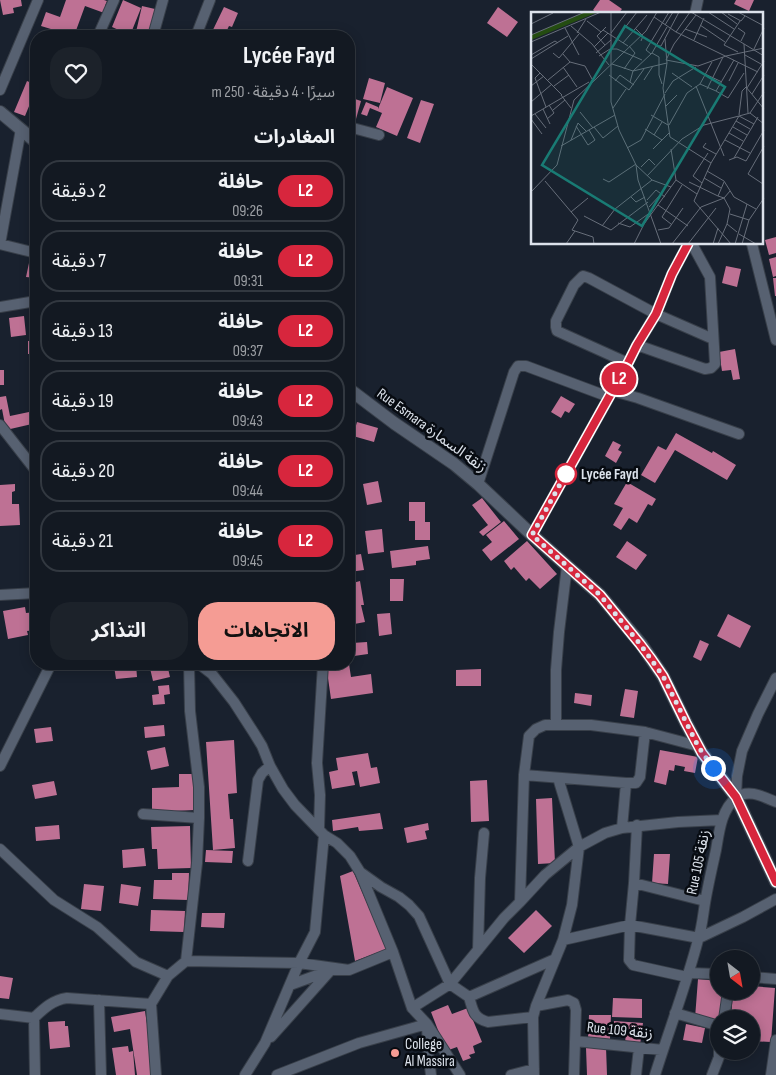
<!DOCTYPE html>
<html lang="ar">
<head>
<meta charset="utf-8">
<style>
	:root { --surface:#131922; --page:#1c222a; --text:#f1f3f6; --muted:#9da0a5; --line:#323840; --accent:#f59c94 }
	body { margin:0; font-family:"Sofia Sans Condensed","Noto Sans Arabic",sans-serif; background:var(--page); color:var(--text); direction:rtl; height:100vh; display:flex; flex-direction:column; font-size:19px; white-space:nowrap }
	* { box-sizing:border-box; margin:0 }
	p { font-size:16px; color:var(--muted) }
	.icon { flex:none; width:28px; height:28px; fill:none; stroke:currentColor; stroke-width:2; stroke-linecap:round; stroke-linejoin:round }
	.map { position:relative; flex:1; overflow:hidden; direction:ltr }
	.panel { position:absolute; left:30px; top:30px; width:325px; height:640px; display:flex; flex-direction:column; background:var(--surface); border-radius:20px; box-shadow:0 2px 12px #0003,0 0 0 1px var(--line); direction:rtl }
	.panel>* { flex:none }
	.badge { padding:0 10px; border-radius:16px; font-size:18px; line-height:32px }
	.needle { width:32px; rotate:149deg }
	.tools { position:absolute; left:710px; top:950px; display:grid; gap:10px }
	.tools a { display:grid; place-items:center; width:50px; height:50px; border-radius:50%; background:var(--surface); box-shadow:0 2px 12px #0003,0 0 0 1px var(--line); font-size:25px }
	.you { position:absolute; width:25px; height:25px; margin:-12px; border:4px solid #fff; border-radius:50%; background:#1a73e8; box-shadow:0 0 0 8px #1a73e833 }
	.map>.badge { position:absolute; translate:-50% -50%; box-shadow:0 0 0 2px #fff }
	h2 { padding:0 20px; font-size:19px; line-height:45px }
	.round { display:grid; place-items:center; flex:none; width:52px; height:52px; border-radius:20px; background:var(--page) }
	.head { display:flex; align-items:center; justify-content:space-between; height:85px; padding:0 20px }
	h1 { font-size:24px; font-weight:700; line-height:38px }
	.button { display:flex; gap:10px; margin-top:auto; padding:10px 20px }
	.button a { flex:1; height:58px; border-radius:20px; background:var(--accent); color:#111; font-size:20px; font-weight:700; line-height:58px; text-align:center }
	.button a+a { background:var(--page); color:var(--text) }
	ul { padding:0; list-style:none }
	li { display:flex; align-items:center; gap:15px; height:62px; margin:0 10px 8px; padding:0 10px; border:2px solid var(--line); border-radius:20px }
	li div { flex:1 }
	li b { display:block; font-size:19px }
	li em { font-style:normal }
	li .badge { min-width:55px; font-weight:700; text-align:center }
	.map>svg:first-child { display:block }
</style>
</head>
<body>
<div class="map">
<svg width="776" height="1075" viewBox="0 0 776 1075">
	<rect width="100%" height="100%" fill="#19212e"/>
	<path fill="#be7194" d="M0,0h21l1,6 -9,2 1,5 -11,2z
		M66,0h38l3,1 -2,5 4,2 -2,6 -22,-8 -11,30 -33,-10 5,-14 14,5z
		M123,0l18,8 -10,25 -2,-1 -2,4h-8l2,-5 -9,-4z
		M600,0h9l13,9 -4,5h-20l-5,-4z
		M736,0h18l-5,11 -15,-7z
		M142,6l13,3 -5,26 -14,-3z
		M224,7l14,6 -6,14 -3,-1 -5,10h-14z
		M498,7l20,15 -11,15 -20,-14z
		M369,78l16,5 -5,20 -17,-4z
		M27,81l9,4v4l-11,27 -11,-4z
		M387,87l26,11 -16,38 -21,-9 6,-14 -12,-5 -3,8 -6,-2 5,-12 12,5v2z
		M349,97l12,4 -5,18 -7,-2z
		M421,100l13,4 -14,39 -13,-5z
		M776,237v16l-7,2 -4,-15z
		M776,257v19l-3,1 -4,-18z
		M29,263l7,1v14l-10,-1z
		M726,266l15,3 -4,18 -15,-4z
		M773,278h3v18h-1z
		M24,316l2,19 -15,2 -2,-19z
		M28,341h8v13h-8z
		M735,349l5,30 -7,1 -2,-10 -9,1 -3,-19z
		M0,370h4v15h-4z
		M6,396l4,20 19,-4 3,12 -26,6 -4,-21 -2,1v-13z
		M561,396l14,8 -6,9 -4,-2 -4,7 -10,-6z
		M357,422l21,6 -4,14 -21,-6z
		M676,433l36,20 1,-2 23,14 -9,15 -52,-30 -20,33 -14,-8 17,-29 8,4z
		M613,441l8,4 -3,5 4,2 -6,11 -11,-7z
		M378,481l4,21 -15,3 -4,-21z
		M627,482l29,17 -4,7 -4,-2 -11,19 -8,-5 -8,12 -8,-5 10,-17 -9,-4z
		M15,484v7l-3,1v12h7l1,21 -20,1v-41z
		M482,498l19,24 -18,14 -4,-4 9,-7 -16,-20z
		M409,502h16v20h5v18h-15v-19h-6z
		M504,521l15,18 -28,22 -9,-11 10,-8 -6,-7z
		M382,529l2,23 -16,2 -3,-23z
		M527,541l30,33 -17,15 -11,-11 -3,3 -12,-14 -3,3 -7,-9z
		M627,541l20,14 -11,15 -20,-13z
		M428,546l2,13 -14,2v4l-24,3 -2,-17z
		M361,554l3,16 -15,2v-16z
		M390,579h14l-1,22h-13z
		M360,581l4,24h-3l4,17 -16,3v-41z
		M25,607l1,6 10,-1v18l-9,1 1,4 -20,4 -5,-28z
		M390,613l2,21 -13,2 -2,-22z
		M728,614l23,12 -11,22 -23,-12z
		M700,640l9,4 -8,17 -8,-4z
		M367,642l1,12 -14,2 -2,-13z
		M136,664l1,13 -21,2 -2,-13z
		M149,664h18l3,13 -17,4z
		M326,664h23l2,13 20,-3 2,19 -42,6z
		M481,669v17h-25v-16z
		M169,685l1,9 -6,1 1,9 -12,1 -1,-10 7,-1 -1,-8z
		M625,689l13,2 -4,27 -14,-2z
		M575,693l17,2 -1,11 -17,-3z
		M164,725l1,11 -20,2 -1,-11z
		M51,727l2,14 -17,2 -2,-14z
		M234,740l3,53 -9,1 2,25h3l2,29 -22,2 -7,-108z
		M165,747l4,19 -18,4 -4,-19z
		M660,750l38,7 -3,16 -11,-2 1,-4 -10,-2 -1,6 -5,-1 -3,15 -12,-3z
		M368,753l3,15 6,-1 3,16 -20,4 -3,-16 -5,1 3,13 -23,4 -3,-17 9,-2 -2,-12z
		M179,774h15l1,36 -43,2v-24l27,-1z
		M487,780l2,41 -18,1 -1,-41z
		M54,781l3,14 -22,4 -3,-14z
		M552,798l3,65 -17,1 -2,-65z
		M380,813l3,16 -24,2 -1,-4 -25,4 -1,-11z
		M428,823l1,7 -4,1 2,8 -20,4 -3,-15z
		M59,825l1,14 -24,2 -1,-14z
		M190,826l1,42 -33,1 -1,-20h-5l-1,-22z
		M144,848l2,18 -23,2 -1,-18z
		M206,850l27,1 -1,12 -27,-1z
		M654,854h16l-2,30 -16,-1z
		M353,871l34,78 -32,12 -15,-85z
		M172,873h17l-1,27 -35,-1 1,-19h18z
		M84,884l20,2 -3,25 -20,-2z
		M121,884l20,3 -3,19 -19,-3z
		M151,910l34,1 -1,21 -34,-1z
		M536,910l16,16 -28,27 -16,-15z
		M202,913h23l-1,15 -23,-1z
		M0,976l13,2 -4,21 -9,-1z
		M698,979l21,2v10h5l-3,28h-2v2l-24,-3z
		M751,986l24,2 -4,54 -20,-1v-22h-20l2,-28h18z
		M613,998l29,1v19l-30,-1z
		M448,1005l4,9 16,-6 14,34 -9,4 2,7 -6,2 2,3 -8,3 -6,-14 -11,4 -15,-39z
		M145,1011l10,64h-18l-7,-46 -16,3 -3,-15z
		M589,1015h22l-1,24 -22,-1z
		M65,1021v5h3l2,21 -20,2 -2,-27z
		M614,1021l29,2 -3,22 -15,-2 1,-10 -13,-2z
		M686,1024l19,4 -3,15 -19,-3z
		M128,1046l1,6 4,-1 2,24h-19l-4,-27z
		M606,1047l1,28h-20l-1,-27z
		M732,1051h13v3l-13,-1z"/>
	<g fill="none" stroke-linecap="round" stroke-linejoin="round">
		<defs>
			<path id="minor" d="M695,14l3,-14
				M98,36l16,-36
				M153,36l10,-36
				M196,36l14,-36
				M0,90l38,-90
				M349,127l30,8
				M0,244l21,-115
				M0,244l32,8h4
				M752,244l24,96
				M0,307l36,-6
				M637,345l68,24 6,-1 4,-4 -5,-87 -18,-33
				M628,363l-71,-32 -1,-4v-6l18,-36 9,-9 6,2 67,36 57,25
				M613,391l25,7 101,36
				M0,425l36,46
				M478,484l36,-112 4,-6h8l83,31
				M532,535l96,-172 9,-18 19,-31 16,-40 16,-30
				M0,595l36,-2
				M199,664l13,10 22,28 20,31 8,13 8,20 13,23 12,16 29,30 13,8 13,13 10,16 33,80 19,56 15,16 33,51
				M556,725v-55l3,-38 8,-66
				M0,766l51,-102
				M524,775l102,8h10l4,-6 5,-45
				M736,797l1,-21 5,-25 16,-37 18,-36
				M143,814l56,4
				M637,825l-3,58 -4,42 -1,35 4,5 54,12
				M622,828l4,-45
				M319,829l1,-34 -3,-32 6,-99
				M0,849l54,51 43,27 39,35 32,14
				M248,861l10,-81 4,-7 8,-7
				M360,872l21,15 18,10 10,8 10,11 31,68 19,13c4,13 4,21 19,25l45,-5
				M634,883l71,18
				M520,902l4,-127 5,-39 7,-7 9,-4h46l54,7 53,14
				M563,940l67,-15 69,13 44,-21 33,-18
				M478,950l2,-72 4,-45
				M186,961l113,2 50,7
				M689,973l30,1
				M751,977l25,2
				M290,985l41,-15h18l44,-18
				M469,997l86,-38
				M99,1000l2,75
				M536,1006l32,-6 6,3 2,7 -2,65
				M412,1008l38,-24 54,-66 16,-16 25,-27 34,-28 26,-14 17,-5 56,-6 44,-2
				M675,1013l44,13
				M0,1014l34,4
				M724,1019l4,-28
				M427,1025l1,25 3,25
				M271,1037l59,-66
				M575,1041l88,9
				M35,1075l-1,-57c10,-10 19,-18 33,-20l84,6
				M156,1075l-5,-71 17,-28 18,-15 11,-98 2,-45v-31l-9,-76 -1,-47
				M245,1075l20,-32 34,-80 16,-31 9,-97
				M277,1075l82,-32 68,-19
				M511,1075l23,-6
				M534,1075l-1,-58 3,-11 27,-66 9,-35 7,-58 -21,-69
				M636,1075l3,-27
				M655,1075c14,-45 31,-89 43,-135 4,-12 5,-25 7,-37 3,-18 7,-35 11,-53 3,-17 5,-40 20,-52 12,-10 28,-1 40,4
				M712,1075l7,-18v-6
				M771,1075l5,-35"/>
			<path id="tertiary" d="M0,112l36,30
				M349,389l45,34 60,41 24,20 54,51 68,60 41,49 22,32 23,47 16,30 34,44 40,85"/>
		</defs>
		<use href="#minor" stroke="#383f49" stroke-width="12"/>
		<use href="#tertiary" stroke="#383f49" stroke-width="14"/>
		<use href="#minor" stroke="#576171" stroke-width="10"/>
		<use href="#tertiary" stroke="#576171" stroke-width="12"/>
	</g>
	<g fill="none" stroke-linecap="round" stroke-linejoin="round">
		<defs>
			<path id="line" d="M688,244l-16,30 -16,40 -19,31 -9,18 -96,172 68,60 40,49 12,16 11,16 23,47 16,30 34,44 40,85"/>
		</defs>
		<use href="#line" stroke="#fff" stroke-width="11"/>
		<use href="#line" stroke="#d7263d" stroke-width="8"/>
		<path stroke="#dce2eb" stroke-width="5" stroke-dasharray="0 9" d="M566,474l3,-6 -37,67 68,60 40,49 23,32 35,70 15,22"/>
	</g>
	<circle fill="#fff" stroke="#d7263d" stroke-width="2.5" cx="566" cy="474" r="10"/>
	<circle fill="#f59c94" stroke="#070b11" stroke-width="2" cx="395" cy="1053" r="5"/>
	<g text-anchor="middle" stroke-width="5" stroke-linejoin="round" paint-order="stroke">
		<g font-size="15" fill="#dce2eb" stroke="#070b11">
			<text transform="translate(432 430) rotate(36)" y="5">Rue Esmara زنقة السمارة</text>
			<text transform="translate(698 862) rotate(-78)" y="5">Rue 105 زنقة</text>
			<text transform="translate(620 1030) rotate(6)" y="5">Rue 109 زنقة</text>
		</g>
		<g font-size="15" font-weight="bold" fill="#dce2eb" stroke="#070b11" text-anchor="start">
			<text x="581" y="479">Lycée Fayd</text>
		</g>
		<g font-size="15" fill="#dce2eb" stroke="#070b11" text-anchor="start">
			<text x="405" y="1049">College<tspan x="405" dy="17">Al Massira</tspan></text>
		</g>
	</g>
	<g transform="translate(531 12)">
		<rect width="232" height="232" fill="#19212e"/>
		<path d="M54,0h13l-67,28v-5z" fill="#244c11"/>
		<path fill="none" stroke="#676e7a" stroke-width="1" d="M80,0v90l8,28 17,35 2,15 23,64M160,0l73,44M177,0l26,17M190,0l16,12M207,0l26,14M197,2l13,7 4,-5M123,5l22,15 82,40M56,9l14,11M0,12l22,-11M134,13l8,-13M169,13l25,17M40,14l21,18 17,21M34,16l14,27M207,16l7,5 -4,8M105,17l7,7 -2,5M154,17l22,8M72,18l25,16M145,20l14,-20M46,21l9,-14M80,21l16,-21M0,23l54,-23M86,26l20,-26M134,27l2,24 -4,25 7,49 41,26M163,28l10,-22M0,30l70,-30M92,31l24,-28M213,32l4,69M74,33l-8,-9 9,-9M125,34h5l18,-34M63,35l14,-14M223,37l10,-21M207,40l-14,-7 16,-24M22,41l6,5 20,-24M65,41l15,-13M121,41l7,4v18l3,9M32,42l7,8 15,4 7,13M120,42l-5,-4 23,-38M0,43l24,-14 3,2M214,43l16,9M68,44l11,-7h7l25,11M0,47l37,-23M135,48l32,6 28,-10 38,-8M135,48l8,-16 22,-29M0,52l31,31M81,52l21,7 34,-8M32,55l14,20M93,57l11,-16 -6,-7M9,61l-5,5 11,29M141,61l20,14M174,62l17,8M78,63l20,15 15,-21M17,68l22,-18M113,68l9,-14M84,69l5,-6 14,10M198,69l9,-18M99,70l3,-11 19,-18 15,-26M169,72l16,7M0,74l13,-10M23,74l15,-11M165,74l28,70M216,76l17,-27M176,77l16,-32M185,79l12,7 16,-25M185,79l18,-31M134,81l8,-12 23,-14M221,82l12,-19M30,83l10,13M0,90l21,-18M135,94l11,-11M82,96l13,-19M12,97l7,15M22,98l12,-10M49,100l13,16M219,101l14,-21M4,102l11,14M120,103l17,10M208,103l3,-24 4,-4 18,22M0,104l58,-34M0,107l11,15M16,107l7,-6 -5,-8M205,109l14,8M138,113l18,-32 13,-9 12,-22M45,114l12,19 7,-5 -6,-10M63,115l9,11 15,-12M202,115l14,8M114,117l17,11M198,121l14,8M123,123l8,-13M40,128l7,-17 8,8M194,128l25,13M175,131l-3,4 13,7M30,134l54,-31M96,136l14,-8 24,-46M122,137l16,-16M203,146l24,-41M198,148l8,-3 9,4 18,-31M105,153l16,15 19,7M110,155l8,-8 6,6M176,159l17,10 10,16 22,12M116,164l35,-37 22,-14 35,-9 15,8M173,166l17,10M72,167l6,3 27,-18M145,168l21,14M14,169l33,39 -6,10 21,7 1,7M158,170l29,14 6,-14M171,171l-9,-7 15,-23M232,172l-15,-10 16,-28M0,180l26,-27 17,-65 72,-69 11,-19M187,184l6,2 6,11 -3,15M100,185l5,5 9,-5M116,188l9,-10 9,7M127,193l30,21M118,195l12,-13M40,200l17,-14M199,202l19,6M53,204l27,14 37,-28M87,211l12,4 21,-15M140,212l-9,-7 20,-32M71,214l13,-17 37,-29M127,218l11,-2 14,-20M208,222l17,10M35,232l9,-13M103,232l10,-20 32,-44 -5,-31M141,232l29,-37 23,-9 6,-7M157,232l28,-36M182,232l5,-16M187,232l9,-20 10,8M200,232l-37,-43 17,-38 28,-47 11,-3 14,11M204,232l12,-40M211,232l7,-24 15,-22"/>
		<path fill="#197b74" fill-opacity="0.15" stroke="#197b74" stroke-width="2.5" d="M94,14l100,61 -83,139 -100,-61z"/>
		<rect width="232" height="232" fill="none" stroke="#dce2eb" stroke-width="2.5"/>
	</g>
</svg>
<div class="tools">
<a><svg class="needle" viewBox="-14 -14 28 28"><path d="M0-13l5 13h-10z" fill="#e53935"/><path d="M0 13l5-13h-10z" fill="#9da0a5"/></svg></a>
<a><svg class="icon" aria-label="layers" viewBox="0 0 24 24"><path d="M12 4l9 5-9 5-9-5zM3 14l9 5 9-5"/></svg></a>
</div>
<div class="you" style="left:713px;top:768px"></div>
<b class="badge" style="left:619px;top:379px;background:#d7263d;color:#fff">L2</b>
<section class="panel">
<div class="head"><div><h1>Lycée Fayd</h1><p>سيرًا · 4 دقيقة · 250 m</p></div><a class="round"><svg class="icon" aria-label="heart" viewBox="0 0 24 24"><path d="M12 20l-8-8c-3-5 5-10 8-4 3-6 11-1 8 4z"/></svg></a></div>
<h2>المغادرات</h2>
<ul>
<li><span class="badge" style="background:#d7263d;color:#fff">L2</span><div><b>حافلة</b><p>09:26</p></div><em>2 دقيقة</em></li>
<li><span class="badge" style="background:#d7263d;color:#fff">L2</span><div><b>حافلة</b><p>09:31</p></div><em>7 دقيقة</em></li>
<li><span class="badge" style="background:#d7263d;color:#fff">L2</span><div><b>حافلة</b><p>09:37</p></div><em>13 دقيقة</em></li>
<li><span class="badge" style="background:#d7263d;color:#fff">L2</span><div><b>حافلة</b><p>09:43</p></div><em>19 دقيقة</em></li>
<li><span class="badge" style="background:#d7263d;color:#fff">L2</span><div><b>حافلة</b><p>09:44</p></div><em>20 دقيقة</em></li>
<li><span class="badge" style="background:#d7263d;color:#fff">L2</span><div><b>حافلة</b><p>09:45</p></div><em>21 دقيقة</em></li>
</ul>
<div class="button"><a>الاتجاهات</a><a>التذاكر</a></div>
</section>
</div>
</body>
</html>
